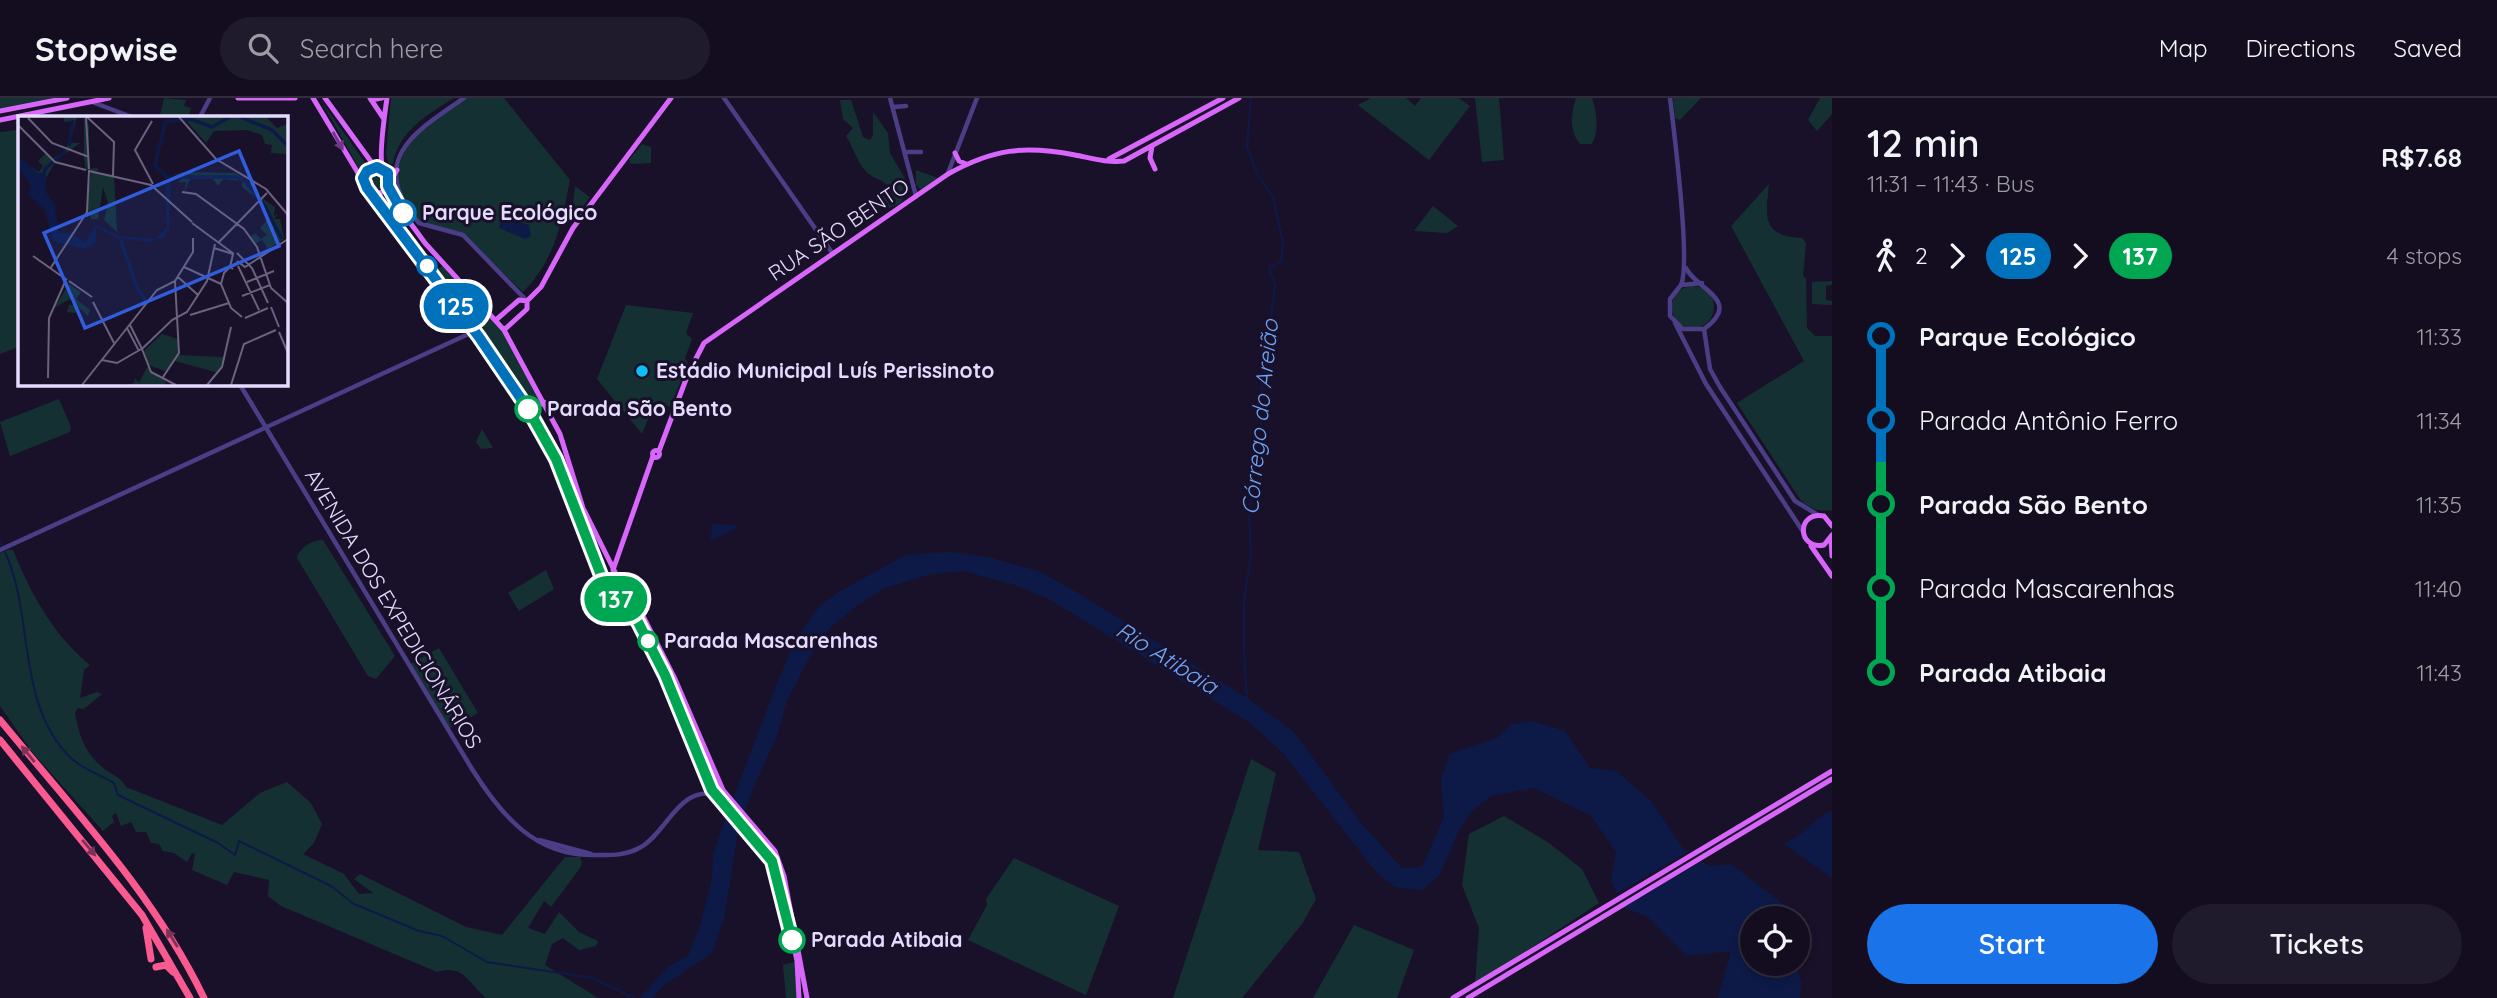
<!DOCTYPE html>
<html lang="en">
<head>
<meta charset="utf-8">
<style>
	:root { --surface:#130d1f; --page:#201b2c; --text:#f1f3f6; --muted:#9d9ca4; --line:#322d3d; --accent:#1a73e8 }
	body { margin:0; font-family:Quicksand,sans-serif; background:var(--page); color:var(--text); height:100vh; display:flex; flex-direction:column; font-size:26px; white-space:nowrap }
	* { box-sizing:border-box; margin:0 }
	p { font-size:23px; color:var(--muted) }
	.icon { flex:none; width:38px; height:38px; fill:none; stroke:currentColor; stroke-width:2; stroke-linecap:round; stroke-linejoin:round }
	.map { position:relative; flex:1; overflow:hidden }
	.details { display:flex; flex-direction:column; background:var(--surface); width:665px }
	.details>* { flex:none }
	.badge { padding:0 14px; border-radius:23px; font-size:24px; line-height:46px }
	.fabs { position:absolute; left:1740px; top:808px; display:grid; gap:14px }
	.fabs a { display:grid; place-items:center; width:70px; height:70px; border-radius:50%; background:var(--surface); box-shadow:0 4px 10px #0003,0 0 0 2px var(--line); font-size:35px }
	.map>.badge { position:absolute; translate:-50% -50%; box-shadow:0 0 0 4px #fff }
	.legs { display:flex; align-items:center; gap:10px; height:77px; padding:0 35px; font-size:23px }
	.legs p { margin-inline-start:auto }
	.overview { display:flex; align-items:center; justify-content:space-between; height:119px; padding:0 35px }
	h1 { font-size:38px; font-weight:600; line-height:52px }
	.primary-button { display:flex; gap:14px; margin-top:auto; padding:14px 35px }
	.primary-button a { flex:1; height:80px; border-radius:42px; background:var(--accent); color:#fff; font-size:28px; font-weight:600; line-height:80px; text-align:center }
	.primary-button a+a { background:var(--page); color:var(--text) }
	ul { padding:0 35px; list-style:none }
	li { display:flex; align-items:center; gap:24px; height:84px; font-size:26px }
	li i { display:grid; place-items:center; width:10px; height:100%; margin:0 9px; background:currentColor }
	li i::after { content:''; width:18px; height:18px; margin:-9px; border:5px solid; border-radius:50%; background:var(--surface) }
	li p { margin-inline-start:auto }
	li:first-child i { background:linear-gradient(#0000 50%,currentColor 0) }
	li:last-child i { background:linear-gradient(currentColor 50%,#0000 0) }
	header { display:flex; align-items:center; gap:42px; box-sizing:border-box; height:98px; padding:0 35px; background:var(--surface); border-bottom:2px solid var(--line) }
	header strong { font-size:33px }
	nav { display:flex; gap:38px; margin-inline-start:auto; font-size:24px }
	.search { width:490px; height:63px; background:var(--page); display:flex; align-items:center; gap:18px; box-sizing:border-box; padding:0 24px; border-radius:38px; color:var(--muted); font-size:26px }
	main { display:flex; flex:1; min-height:0 }
	.map>svg:first-child { display:block }
</style>
</head>
<body>
<header>
<strong>Stopwise</strong>
<div class="search"><svg class="icon" aria-label="search" viewBox="0 0 24 24"><circle cx="10" cy="10" r="6"/><path d="M15 15l6 6"/></svg>Search here</div>
<nav><a>Map</a><a>Directions</a><a>Saved</a></nav>
</header>
<main>
<div class="map">
<svg width="1832" height="900" viewBox="0 0 1832 900">
	<rect width="100%" height="100%" fill="#191129"/>
	<path fill="#153033" d="M0,0h56l-56,12z
		M164,0l22,2 -2,6 7,2 -2,8 -29,-1z
		M391,0h63c-26,16 -55,33 -61,65l-4,2 -3,-10z
		M464,0h40l66,82c-8,42 -15,80 -47,112l-56,-54 -48,-15 -19,-28 -3,-25 14,-35z
		M1371,0h35l9,8 6,-8h38l11,8 -41,54 -71,-55z
		M1475,0h24l5,62 -22,2z
		M1576,0h16c5,15 7,32 0,46h-12c-11,-14 -9,-29 -4,-46z
		M1673,0h28l-21,22 -5,-2z
		M1820,0h12v16l-15,17 -9,-11z
		M840,2h11l12,37 7,3 3,-5v-23l15,21 2,20 18,31 -7,19 -14,6 -6,-12 8,-4c-1,-13 -10,-12 -19,-18 -12,-9 -16,-27 -24,-39l7,-8 -10,-9z
		M321,3l43,60 7,5 -8,9z
		M19,32v214l-1,3 -18,7v-222z
		M642,46l9,3v16l-20,1 -2,-4z
		M368 81a10 10 0 1 1 20 0a10 10 0 1 1-20 0Z
		M916,72l22,8 -17,12 -5,-6z
		M1769,86c-3,31 -9,52 33,54l4,5 -3,33 3,2 1,50 8,8h17v174c-13,2 -23,-1 -32,-11l-63,-96 67,-42 -73,-135z
		M575,88l15,11 -19,25z
		M1433,108l25,20 -11,7 -33,-2z
		M444,167l53,54 47,83 -6,4 -13,-1 -93,-133z
		M1832,183v4l-6,1v14l6,1v4l-20,-1v-22z
		M1672 209a21 21 0 1 1 42 0a21 21 0 1 1-42 0Z
		M626,207l67,8 -7,20 6,6 -7,19 3,6 -18,43 -15,-5 -13,32 -45,-55z
		M59,301l12,28 -1,5 -60,24 -10,-34z
		M482,331l11,19 -12,1 -5,-7z
		M579,419l18,47 5,24 34,35 -5,3 -31,-33z
		M323,442l72,116 -19,23 -8,-3 -71,-118c2,-10 15,-18 26,-18z
		M8,452h5c18,44 40,85 77,115l-6,5 -4,28 17,-6 5,2 -18,15 -6,-1 -3,5c4,22 9,38 26,53 10,9 18,9 25,21l96,38 38,-32 27,-11 24,21 11,21 -8,19 -11,11 41,20 15,20 14,-1 -19,-14 6,-5 106,53 36,8 63,-78h15l2,6 -2,5 -29,39 -7,-6 -16,27 17,6 14,-22 20,20 19,9 -2,5 -17,4 -16,-12 -11,6 -7,21 53,33h-112c-18,-15 -22,-34 -49,-26l-156,-66 -13,-10 1,-16 -35,-8 -7,13 -35,-15 3,-16 -3,-1 -5,9 -13,-9 -11,-2 -4,-7 -8,-1 -5,-11h-10l-5,-10 -10,4 -5,-13 -4,3 2,6 -11,9 -70,-78 -33,-47v-153z
		M546,472l8,19 -35,22 -11,-18z
		M439,550l39,65 -29,16 -39,-65z
		M1251,661l25,14 -18,77 41,2 17,47 -14,25 -60,74h-69z
		M1504,718l45,27 33,26 17,34 -124,82 4,-57 -17,-43 7,-51z
		M1014,760l105,48 -33,89 -118,-55 19,-35 -1,-6z
		M1354,827l60,25 -17,48h-84z
		M797,863l1,37h-12l-3,-33z"/>
	<path fill="#0d1a47" d="M501,119l28,8 2,11 -6,3 -26,-11z
		M713,426l22,1 2,3 -27,13z
		M947,454l41,5 50,14 35,19 174,108 46,33 68,92 41,45 20,-1 22,-50 -3,-37 8,-26 48,-16 15,-14 20,-3 33,10 25,37 26,3 35,30 31,46 27,19 22,-2 55,42 1,13h-35v45h44l5,16 -1,18h-82l13,-47 -44,5 -39,-39 -25,-10 -12,-27 5,-28 -25,-36 -57,-28 -43,8 -19,15 -13,19 -20,46 -17,14 -27,-3 -18,-14 -94,-120 -33,-30 -201,-124 -37,-15 -49,-13 -32,3 -46,14 -30,19 -25,21 -21,30 -22,43 -10,35 -24,52 -15,43 -14,88 -12,34 -48,32 -11,13h-13l28,-31 20,-11 12,-30 12,-47 1,-24 9,-27 54,-142 18,-43 15,-23 12,-15 19,-14 66,-36z
		M1832,713v67l-49,-35c21,-5 30,-26 49,-32z"/>
	<path fill="#191129" d="M1691,752l15,9 -86,50 -7,-13z"/>
	<g fill="none" stroke-linecap="round" stroke-linejoin="round">
		<path stroke="#0d1a47" stroke-width="2" d="M0,444l2,4
			M5,454c30,65 10,153 67,207 12,11 29,16 42,24l4,12 100,48 17,12 4,-14 92,45 23,18 65,27 23,5 45,26 106,16 41,20
			M1247,601l-3,-47v-49l7,-51 -2,-36 8,-69 6,-12 -4,-26 16,-124 -6,-17 12,-7 2,-18 -10,-46 -16,-24 -10,-26 4,-49"/>
		<path stroke="#4b3e87" stroke-width="4.5" d="M464,0c-50,34 -98,63 -45,125l44,12 64,66
			M724,0l109,156
			M890,0l26,98
			M1670,0c4,33 21,165 11,187
			M92,4l40,15
			M893,9l13,-1
			M200,19l10,-19
			M907,54h14
			M948,75l29,-75
			M1686,170c9,21 58,32 18,61h-21l-13,-13v-17l11,-14 21,-2
			M1675,225l31,61 96,146
			M1704,231l6,40 10,18 75,114 23,14
			M239,285l233,386c29,46 63,87 121,86 17,0 33,1 48,-8 26,-15 39,-63 76,-52
			M0,452l475,-219
			M539,742l52,14"/>
		<path stroke="#d866fa" stroke-width="5" d="M238,0h57
			M313,0l51,85
			M325,0l50,69
			M370,0l14,21
			M371,2l11,-2
			M0,13l67,-13
			M0,22l109,-22
			M1152,48l-2,12 5,11
			M955,55l4,8 7,3
			M1109,61l114,-61
			M364 82a13 13 0 1 1 26 0a13 13 0 1 1-26 0Z
			M383,70c-5,-10 2,-56 4,-70
			M390,84l7,-12
			M388,88l15,27 22,30 79,87 56,104 23,74 37,74 -2,5 -9,4 -6,-11 5,-5 8,2
			M369,92l110,147 51,76 26,46 47,121
			M497,221l22,-19 8,1
			M504,232l23,-21v-8l14,-14 32,-59 98,-130
			M525,307l10,2 9,-5
			M652.5 356a3.5 3.5 0 1 1 7 0a3.5 3.5 0 1 1-7 0Z
			M659,353l29,-77 16,-31 244,-169c45,-25 76,-29 127,-19 16,3 32,8 49,6l115,-63
			M1832,428l-8,-10c-28,-5 -27,34 0,29l8,-10
			M1831,441l1,17
			M1811,448l21,30
			M613,472l40,-114
			M620,485l24,35 31,61 48,111 52,61 9,25 23,122
			M609,493l29,31 27,53 48,115 59,71 9,23 16,77 2,37
			M1453,900l379,-227
			M1468,900l364,-219"/>
		<path stroke="#fa5a90" stroke-width="7" d="M0,622c73,89 154,174 204,278
			M0,642l142,175 48,83
			M146,830l5,31
			M156,869l10,-2 7,7"/>
	</g>
	<defs><path id="oneway-solid" d="M-6-.8H1V-3.2L6.5 0L1 3.2V.8H-6Z" transform="scale(1.75)"/></defs>
	<use fill="#6f3787" href="#oneway-solid" transform="translate(338 43) rotate(61)"/>
	<g fill="#7e3257">
		<use href="#oneway-solid" transform="translate(28 656) rotate(-129)"/>
		<use href="#oneway-solid" transform="translate(89 750) rotate(50)"/>
		<use href="#oneway-solid" transform="translate(172 840) rotate(-122)"/>
	</g>
	<g fill="none" stroke-linecap="round" stroke-linejoin="round">
		<defs>
			<path id="line-1" d="M403,115l-15,-27v-13l-11,-6 -10,4 -4,7 4,10 112,149 49,72"/>
			<path id="line-2" d="M528,311l28,50 48,124 34,39 27,53 47,115 60,71 20,79"/>
		</defs>
		<use href="#line-1" stroke="#fff" stroke-width="16"/>
		<use href="#line-2" stroke="#fff" stroke-width="16"/>
		<use href="#line-1" stroke="#0072bc" stroke-width="10"/>
		<use href="#line-2" stroke="#00a651" stroke-width="10"/>
	</g>
	<g fill="#fff" stroke="#0072bc" stroke-width="3.5">
		<circle cx="403" cy="115" r="12"/>
		<circle cx="427" cy="168" r="9"/>
	</g>
	<circle fill="#0dbef7" stroke="#191129" stroke-width="2.5" cx="642" cy="273" r="7"/>
	<g fill="#fff" stroke="#00a651" stroke-width="3.5">
		<circle cx="528" cy="311" r="12"/>
		<circle cx="648" cy="543" r="9"/>
		<circle cx="792" cy="842" r="12"/>
	</g>
	<g text-anchor="middle" stroke-width="6" stroke-linejoin="round" paint-order="stroke">
		<g font-size="21" font-weight="bold" fill="#e4dbfe" stroke="#191129" text-anchor="start">
			<text x="422" y="122">Parque Ecológico</text>
			<text x="547" y="318">Parada São Bento</text>
			<text x="664" y="550">Parada Mascarenhas</text>
			<text x="811" y="849">Parada Atibaia</text>
		</g>
		<g font-size="21" fill="#e4dbfe" stroke="#191129">
			<text transform="translate(839 132) rotate(-34)" y="7">RUA SÃO BENTO</text>
			<text transform="translate(393 511) rotate(59)" y="7">AVENIDA DOS EXPEDICIONÁRIOS</text>
		</g>
		<g font-size="21" font-weight="bold" fill="#e4dbfe" stroke="#191129" text-anchor="start">
			<text x="656" y="280">Estádio Municipal Luís Perissinoto</text>
		</g>
		<g font-size="23" font-style="italic" fill="#6ca4fa" stroke="#191129">
			<text transform="translate(1260 319) rotate(-84)" y="8">Córrego do Areião</text>
			<text transform="translate(1167 560) rotate(32)" y="8">Rio Atibaia</text>
		</g>
	</g>
	<g transform="translate(18 18)">
		<rect width="270" height="270" fill="#191129"/>
		<path d="M46,1h13l-7,26h10l-24,18 -10,17 -1,13 10,16 -32,-45 16,10 4,-6 -5,-5 8,-8 6,6 14,-9 7,-29 -9,1zM66,1l5,8v44l9,-1 -1,4 17,3 3,57 -13,-12 4,-17 -5,-16 -5,32h-7l-1,-7 -5,4 6,-44 -5,-2 -2,-12zM165,1h83l11,11 10,-4v30l-16,-1 1,-8 -7,-1 -3,-9 -15,-5 -33,1 -8,12zM167,56l50,1 21,14 4,10 15,10 -1,9 4,-2 -4,5h6l4,20 -16,10 -6,-9 -7,4 -5,-7 5,-4 6,6 6,-4 -7,-7 8,-9 -1,-13 -25,-19v-6l-19,-2 -5,7 -5,-7h-23l-6,13 2,-10 -8,1 4,-4 -9,-4zM51,168l12,8 -5,7 14,11 -2,6 -9,-8 -4,5 -8,-1 2,-7h9l-8,-6 -16,9zM144,218l16,5 1,16 45,2 -5,16 -44,-12 -10,10 -16,-6 -5,-14zM129,251l19,15 -2,3h-38l8,-2 1,-5 4,5z" fill="#153033"/>
		<path d="M0,40l20,17 8,-1 -1,19 10,14 3,28h13l14,9 11,-17 23,11 37,3 11,-12 -2,-40 6,-11 -2,53 -6,9 -15,4 -34,-5 -18,-10v15l-11,7 -32,-8 -8,-31 -17,-16 3,-8 -13,-19z" fill="#0d1a47"/>
		<path fill="none" stroke="#0d1a47" stroke-width="3.5" d="M222,1l32,13 16,16M51,30l4,-26M26,60l1,-7 21,-18M152,61h65l11,5 12,16M152,64l-15,-14 10,-44 25,-3 22,8 18,-10M244,85l20,38M102,122l17,50 9,13"/>
		<path fill="none" stroke="#6a627e" stroke-width="2" d="M68,1l3,52M69,1l27,25 -1,34M161,1l37,42 50,30 22,26M10,2l24,25 37,14M134,5l-17,29 18,34M0,9l37,37 31,8M164,76l14,2 48,35 13,18 14,41 17,15M174,107l42,31M200,127l49,-50M196,132l19,6 -3,13M219,137l15,15 16,35M15,140l34,24M219,145l8,6 43,-28M220,150l21,44M166,151l37,17M32,153l37,-57 2,-41 62,14 41,37M215,153l-3,-2 -6,6 -3,11 10,24 11,9M160,161l20,18M51,165l23,16M229,166l27,-11M224,180l28,-11M75,186l21,41M253,191l8,20M172,199l39,-12M227,202l23,-10M112,209l12,24M109,212l12,23M261,216l9,21M124,233l9,23 25,13M84,244l15,3 26,-15 29,-28 15,-8 20,-31 8,-37M145,261l16,-24 -4,-72M30,262l1,-60 16,-36M64,269l75,-95 18,-9 18,-29v-14M189,269l15,-18 9,-40M213,269l13,-41 32,-14"/>
		<path fill="#315cdc" fill-opacity="0.15" stroke="#315cdc" stroke-width="3.5" d="M221,35l40,95 -194,82 -41,-95z"/>
		<rect width="270" height="270" fill="none" stroke="#e4dbfe" stroke-width="3.5"/>
	</g>
</svg>
<div class="fabs">
<a><svg class="icon" aria-label="locate" viewBox="0 0 24 24"><circle cx="12" cy="12" r="6"/><path d="M12 2v4M12 18v4M2 12h4M18 12h4"/></svg></a>
</div>
<b class="badge" style="left:456px;top:208px;background:#0072bc;color:#fff">125</b>
<b class="badge" style="left:616px;top:501px;background:#00a651;color:#fff">137</b>
</div>
<section class="details">
<div class="overview"><div><h1>12 min</h1><p>11:31 – 11:43 · Bus</p></div><b>R$7.68</b></div>
<div class="legs"><svg class="icon" aria-label="walk" viewBox="0 0 24 24"><circle cx="13" cy="4" r="2"/><path d="M13 8l-2 6 4 7M11 14l-3 7M7 12l3-4h3l4 4"/></svg>2<svg class="icon" aria-label="forward" viewBox="0 0 24 24"><path d="M9 5l7 7-7 7"/></svg><b class="badge" style="background:#0072bc;color:#fff">125</b><svg class="icon" aria-label="forward" viewBox="0 0 24 24"><path d="M9 5l7 7-7 7"/></svg><b class="badge" style="background:#00a651;color:#fff">137</b><p>4 stops</p></div>
<ul>
<li><i style="color:#0072bc"></i><b>Parque Ecológico</b><p>11:33</p></li>
<li><i style="color:#0072bc"></i><span>Parada Antônio Ferro</span><p>11:34</p></li>
<li><i style="color:#00a651"></i><b>Parada São Bento</b><p>11:35</p></li>
<li><i style="color:#00a651"></i><span>Parada Mascarenhas</span><p>11:40</p></li>
<li><i style="color:#00a651"></i><b>Parada Atibaia</b><p>11:43</p></li>
</ul>
<div class="primary-button"><a>Start</a><a>Tickets</a></div>
</section>
</main>
</body>
</html>
